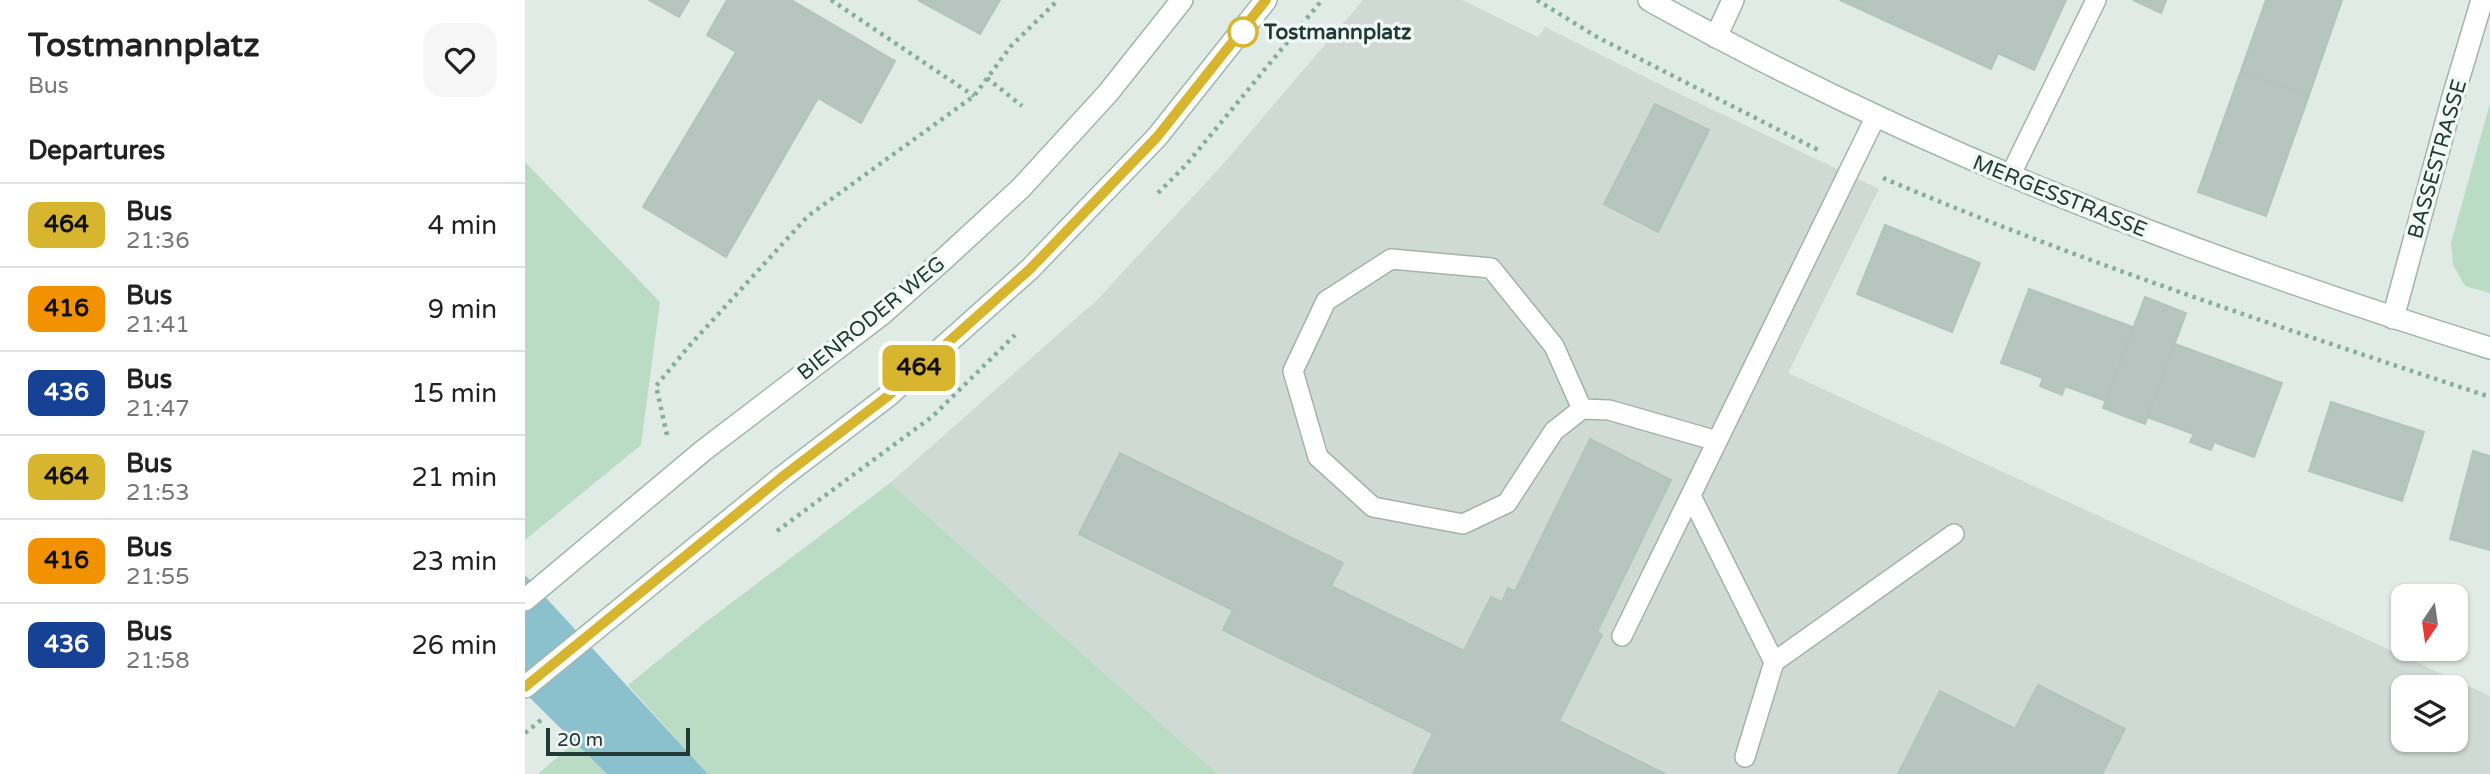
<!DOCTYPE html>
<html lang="en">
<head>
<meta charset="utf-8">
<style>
	:root { --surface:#fff; --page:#f6f6f6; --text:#222; --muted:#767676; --line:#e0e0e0 }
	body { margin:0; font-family:"Varela Round",sans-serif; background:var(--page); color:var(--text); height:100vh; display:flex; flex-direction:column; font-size:26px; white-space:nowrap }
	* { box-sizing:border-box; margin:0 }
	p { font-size:23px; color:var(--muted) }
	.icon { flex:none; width:38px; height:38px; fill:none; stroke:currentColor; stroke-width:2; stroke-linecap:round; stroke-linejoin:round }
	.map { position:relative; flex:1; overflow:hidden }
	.drawer { display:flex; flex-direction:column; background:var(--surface); width:525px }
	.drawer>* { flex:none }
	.badge { padding:0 14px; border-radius:10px; font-size:24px; line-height:46px }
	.needle { width:46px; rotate:193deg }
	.buttons { position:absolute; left:1866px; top:584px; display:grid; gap:14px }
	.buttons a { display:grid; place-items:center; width:77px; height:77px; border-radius:14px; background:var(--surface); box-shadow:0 2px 5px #0004; font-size:35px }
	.scale { position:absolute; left:21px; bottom:18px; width:144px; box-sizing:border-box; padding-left:7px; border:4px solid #223a34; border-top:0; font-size:19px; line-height:24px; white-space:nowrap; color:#223a34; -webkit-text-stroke:5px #f1f7f4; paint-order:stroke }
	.map>.badge { position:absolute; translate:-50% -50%; box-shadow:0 0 0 4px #fff }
	h2 { padding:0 28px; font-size:26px; line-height:63px }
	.round { display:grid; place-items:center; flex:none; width:74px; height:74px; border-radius:21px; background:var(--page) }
	.head { display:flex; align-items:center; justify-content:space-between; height:119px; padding:0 28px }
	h1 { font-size:33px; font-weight:700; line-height:52px }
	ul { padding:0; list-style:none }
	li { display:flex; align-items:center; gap:21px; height:84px; padding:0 28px; border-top:2px solid var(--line) }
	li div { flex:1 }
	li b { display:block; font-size:26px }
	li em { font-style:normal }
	li .badge { min-width:77px; font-weight:700; text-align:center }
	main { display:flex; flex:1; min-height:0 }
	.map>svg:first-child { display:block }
</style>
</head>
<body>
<main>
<section class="drawer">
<div class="head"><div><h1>Tostmannplatz</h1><p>Bus</p></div><a class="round"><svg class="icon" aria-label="heart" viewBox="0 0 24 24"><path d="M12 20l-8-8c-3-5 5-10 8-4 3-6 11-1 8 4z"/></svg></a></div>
<h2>Departures</h2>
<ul>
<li><span class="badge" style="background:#d7b52e;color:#111">464</span><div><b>Bus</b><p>21:36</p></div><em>4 min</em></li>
<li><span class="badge" style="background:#f39200;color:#111">416</span><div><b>Bus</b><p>21:41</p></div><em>9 min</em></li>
<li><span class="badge" style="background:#164194;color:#fff">436</span><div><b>Bus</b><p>21:47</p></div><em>15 min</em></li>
<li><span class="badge" style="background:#d7b52e;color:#111">464</span><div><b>Bus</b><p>21:53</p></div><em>21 min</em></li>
<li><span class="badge" style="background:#f39200;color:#111">416</span><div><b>Bus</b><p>21:55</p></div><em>23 min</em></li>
<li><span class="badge" style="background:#164194;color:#fff">436</span><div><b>Bus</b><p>21:58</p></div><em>26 min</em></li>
</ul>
</section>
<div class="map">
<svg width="1965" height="774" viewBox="0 0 1965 774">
	<rect width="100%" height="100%" fill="#e1ebe6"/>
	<path fill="#cfdad5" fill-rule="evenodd" d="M838,0h99l76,37 7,-10 114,57 220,105 -91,184 702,323v78h-1272l-328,-291 207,-183 127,-137zM1878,688h52v52h-52z"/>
	<path fill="#badbc4" d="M1965,103v190l-25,-7 -12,-21 -2,-22z
		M0,162l135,140 -19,143 -116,95z
		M365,483l328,291h-510l-80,-89 74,-60z
		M50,742l32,32h-69z"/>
	<path fill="#8bc1cd" d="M0,575l183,199h-101l-82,-81z"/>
	<path fill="#b6c5bf" stroke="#b3c4bd" stroke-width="2" d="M124,0h40l-10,17z
		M202,0h64l104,61 -34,62 -43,-25 -92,159 -83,-50 93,-155 -29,-17z
		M393,0h82l-20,34z
		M1315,0h226l-32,70 -36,-17 -7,16z
		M1608,0h33l-5,13z
		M1741,0h76l-33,95 -68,-24z
		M1716,71l68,24 -43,121 -68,-24z
		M1130,104l54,26 -51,102 -54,-28z
		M1360,225l95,38 -28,69 -95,-38z
		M1504,289l104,38 -27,74 -41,-15 -3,9 -22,-9 3,-8 -42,-15z
		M1620,297l41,16 -41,111 -42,-16z
		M1650,344l107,39 -28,74 -40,-15 -3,8 -21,-8 4,-8 -47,-17z
		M1806,402l93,30 -22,69 -93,-30z
		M1065,439l81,41 -74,152 5,3 -43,86 106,53h-252l20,-41 -210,-103 10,-20 -154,-76 41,-81 223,110 -12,23 133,65 27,-54 11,5 6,-14 7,3z
		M1948,451l17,5v94l-40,-11z
		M1513,685l87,44 -23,45h-204l42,-83 75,38z"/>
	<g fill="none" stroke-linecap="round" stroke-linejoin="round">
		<defs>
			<path id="lane" d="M1485,176l86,-176
				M1057,409l-28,-63 -63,-78 -100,-9 -65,42 -33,70 25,86 55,50 90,17 44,-21 47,-72 28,-22 27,1 108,31
				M1166,496l83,166 -29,95
				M1097,636l254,-520
				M1249,662l180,-128"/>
			<path id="street" d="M1191,37l17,-37
				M1868,318l60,-221 29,-97"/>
			<path id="secondary" d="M1124,0c266,149 551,258 841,348
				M0,600l179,-150 177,-135 63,-56 77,-71 87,-95 74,-93
				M0,687l257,-210 106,-81 142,-127 127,-132 109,-137"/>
		</defs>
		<use href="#lane" stroke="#a4b2ad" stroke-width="22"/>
		<use href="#street" stroke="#a4b2ad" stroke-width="24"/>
		<use href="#secondary" stroke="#a0b6ae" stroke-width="24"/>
		<path stroke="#83ada0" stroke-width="4.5" stroke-dasharray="3.5 5" stroke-linecap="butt" d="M306,0l143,96
			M1012,0l60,37 223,114
			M462,78l35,28
			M1358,178c197,84 403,151 607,219
			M633,193l28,-28 136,-165
			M142,435l-11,-49 34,-41 118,-129 166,-120 37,-50 47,-46
			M252,531l156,-115 82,-81
			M0,733l16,-13"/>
		<use href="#lane" stroke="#fff" stroke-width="19"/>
		<use href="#street" stroke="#fff" stroke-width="21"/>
		<use href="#secondary" stroke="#fff" stroke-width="21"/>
	</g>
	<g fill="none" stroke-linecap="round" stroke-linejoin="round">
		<defs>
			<path id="line" d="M0,687l257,-210 106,-81 142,-127 127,-132 109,-137"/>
		</defs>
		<use href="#line" stroke="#fff" stroke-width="16"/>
		<use href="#line" stroke="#d7b52e" stroke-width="10"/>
	</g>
	<circle fill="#fff" stroke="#d7b52e" stroke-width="3.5" cx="718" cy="32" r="14"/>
	<g text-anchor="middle" stroke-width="7" stroke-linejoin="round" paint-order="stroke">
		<g font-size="21" font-weight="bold" fill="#223a34" stroke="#f1f7f4" text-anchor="start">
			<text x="739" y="39">Tostmannplatz</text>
		</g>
		<g font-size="21" fill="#223a34" stroke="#f1f7f4">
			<text transform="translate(1912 159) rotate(-74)" y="7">BASSESTRASSE</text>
			<text transform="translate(1535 196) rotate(22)" y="7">MERGESSTRASSE</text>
			<text transform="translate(346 318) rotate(-39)" y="7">BIENRODER WEG</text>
		</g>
	</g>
</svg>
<div class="buttons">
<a><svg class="needle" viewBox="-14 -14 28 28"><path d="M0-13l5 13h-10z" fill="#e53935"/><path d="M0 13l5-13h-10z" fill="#767676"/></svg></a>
<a><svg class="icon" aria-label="layers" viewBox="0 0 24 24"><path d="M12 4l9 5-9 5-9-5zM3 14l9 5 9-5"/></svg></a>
</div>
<div class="scale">20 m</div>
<b class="badge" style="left:394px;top:368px;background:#d7b52e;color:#111">464</b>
</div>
</main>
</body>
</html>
